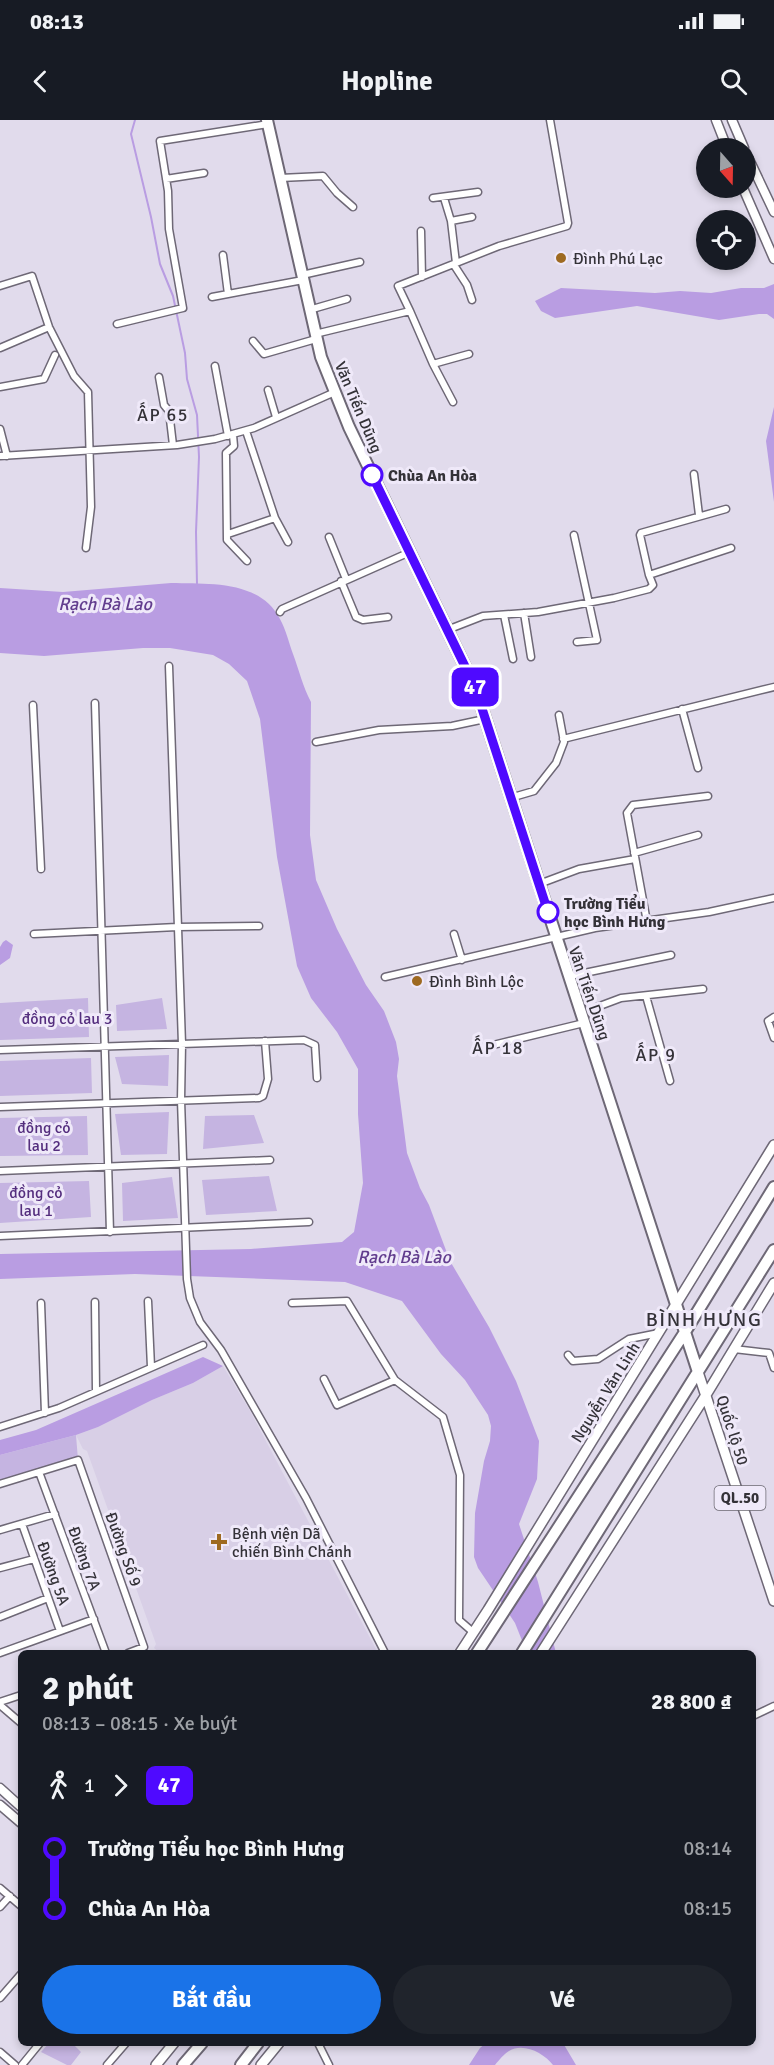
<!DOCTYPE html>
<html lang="vi">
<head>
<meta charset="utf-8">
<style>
	:root { --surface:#171b24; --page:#20242c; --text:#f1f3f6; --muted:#9ea1a6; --accent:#1a73e8 }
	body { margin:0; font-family:Signika,sans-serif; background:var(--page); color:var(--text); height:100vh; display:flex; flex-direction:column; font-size:22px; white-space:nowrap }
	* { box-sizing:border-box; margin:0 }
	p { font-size:20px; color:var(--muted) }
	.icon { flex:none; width:33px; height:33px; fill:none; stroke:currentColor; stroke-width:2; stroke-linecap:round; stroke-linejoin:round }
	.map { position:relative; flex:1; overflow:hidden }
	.side { position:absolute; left:18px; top:1530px; width:738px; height:396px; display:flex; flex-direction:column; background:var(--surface); border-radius:9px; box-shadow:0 3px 9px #0003 }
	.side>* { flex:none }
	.badge { padding:0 12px; border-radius:9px; font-size:21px; line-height:39px }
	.needle { width:39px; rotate:160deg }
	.buttons { position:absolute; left:696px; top:18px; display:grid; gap:12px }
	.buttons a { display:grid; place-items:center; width:60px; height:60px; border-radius:50%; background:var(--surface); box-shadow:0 3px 9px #0003; font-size:30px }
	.map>.badge { position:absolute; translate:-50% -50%; box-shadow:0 0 0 3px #fff }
	.legs { display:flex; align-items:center; gap:9px; height:66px; padding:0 24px; font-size:20px }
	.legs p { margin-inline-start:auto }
	.overview { display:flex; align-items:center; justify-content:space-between; height:102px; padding:0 24px }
	h1 { font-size:33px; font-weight:700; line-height:45px }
	.button { display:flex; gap:12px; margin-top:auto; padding:12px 24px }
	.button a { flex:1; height:69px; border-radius:36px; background:var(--accent); color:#fff; font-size:24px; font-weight:700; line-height:69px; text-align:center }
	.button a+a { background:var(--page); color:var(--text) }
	ul { padding:0 24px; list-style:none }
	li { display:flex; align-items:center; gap:21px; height:60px; font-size:22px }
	li i { display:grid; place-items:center; width:9px; height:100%; margin:0 8px; background:currentColor }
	li i::after { content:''; width:15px; height:15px; margin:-8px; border:4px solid; border-radius:50%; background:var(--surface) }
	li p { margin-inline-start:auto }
	li:first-child i { background:linear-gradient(#0000 50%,currentColor 0) }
	li:last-child i { background:linear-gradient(currentColor 50%,#0000 0) }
	.status { display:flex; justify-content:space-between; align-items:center; height:42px; padding:0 30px; background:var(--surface); direction:ltr }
	.status svg { height:16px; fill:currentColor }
	header { display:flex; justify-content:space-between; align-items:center; height:78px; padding:0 24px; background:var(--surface); font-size:27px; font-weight:700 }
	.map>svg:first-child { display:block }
</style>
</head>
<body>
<div class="status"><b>08:13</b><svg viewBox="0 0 49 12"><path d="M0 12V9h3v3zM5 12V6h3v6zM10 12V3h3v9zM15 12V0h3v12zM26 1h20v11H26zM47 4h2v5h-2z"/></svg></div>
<header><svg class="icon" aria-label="back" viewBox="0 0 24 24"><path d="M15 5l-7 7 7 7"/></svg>Hopline<svg class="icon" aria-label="search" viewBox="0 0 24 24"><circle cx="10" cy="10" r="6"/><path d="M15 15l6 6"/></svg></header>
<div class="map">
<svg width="774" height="1945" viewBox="0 0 774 1945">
	<rect width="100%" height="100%" fill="#e1dbec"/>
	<path fill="#d8cfe6" d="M223,1246l26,43 129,244h-218l-6,-5 2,-4 -69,-193 -4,-2 -7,-14 22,-8 54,-27 41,-17z"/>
	<path fill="#c5b4e1" d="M88,878l1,39 -89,3v-37z
		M162,878l5,31 -50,2 -1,-26z
		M169,935l-1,31 -46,-2 -7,-27z
		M91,938l1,35 -92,3v-35z
		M169,992l-2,42 -46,1 -6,-41z
		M254,995l10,28 -61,6 2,-33z
		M87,996l1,39 -88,1v-38z
		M269,1056l8,35 -71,4 -4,-35z
		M172,1057l6,41 -55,3 -1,-38z
		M89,1061l2,36 -91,6v-40z
		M76,1315l2,25 -78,24v-29z
		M49,1923h23l9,9 -10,13h-4l-26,-13z"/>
	<path fill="#b99de2" d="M774,164v35l-7,-5h-8l-40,6 -82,-14 -82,12 -14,-7 -6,-10 26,-13 94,5 25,-2 31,2 30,-5h23z
		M774,287v95l-8,-61z
		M171,463c38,1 89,-3 109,36 6,11 9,24 13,35 6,16 10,33 18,48l-1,133 6,45 21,49 29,56 18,26 12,31 3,17 -2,17 10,77 13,35 9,17 21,56 39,66 27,54 23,60 -2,38 -18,45 19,58 18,71h-29l-12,-30 -37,-55 -4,-11 1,-44 9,-52 6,-20 1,-15 -3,-11 -23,-35 -24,-26 -39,-53 -57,-19 -210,-8 -135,5v-25l251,-5 91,-7 12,-10 9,-49 -5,-69v-45l-21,-37 -26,-34 -14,-32 -20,-109 -17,-138 -13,-38 -18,-17 -16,-9 -43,-7h-27l-99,8 -44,-3v-65l63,4z
		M6,820l7,5 -3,13 -10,7v-18l3,-5z
		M203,1237l20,9 -30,17 -41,17 -54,27 -22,8 -76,20v-15l36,-10z
		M486,1923h77l13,22h-23c-9,-12 -30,-23 -44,-14 -5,3 -10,9 -14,14h-26l11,-17z"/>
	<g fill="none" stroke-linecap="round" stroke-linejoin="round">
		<path stroke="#b99de2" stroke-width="2" d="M135,0l-4,14 20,83 9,47 13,32 12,57 2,26 10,36 2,42 -3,75 1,53"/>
		<defs>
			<path id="street" d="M280,58l43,-2 14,17 16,14
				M166,59l38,-6
				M433,78l45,-6
				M444,78l7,23
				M421,111l1,46
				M223,135l5,39
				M456,143l-5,-42 21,-4
				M454,145l13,20 5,15
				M302,155l58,-13
				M0,166l32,-10 17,51 25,49 14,16 3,115 -5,41
				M212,177l91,-17
				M309,190l38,-11
				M410,191l23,53 36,-10
				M117,204l66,-16 -14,-79 -1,-38 -8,-50 108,-17
				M315,214l95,-23 -12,-25 101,-40 68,-20 1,-3 -18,-103
				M253,221l11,13 52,-15
				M0,228l49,-21
				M433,244l20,38
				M215,246l13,70
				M159,257l5,28 5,6 4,34
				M0,267l44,-8 11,-24
				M268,270l8,27
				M0,309l7,27
				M246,311l29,87
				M233,315l1,11 -8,7 1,87 20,21
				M0,336l177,-11 38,-6 39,-11 81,-36
				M694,354l5,41
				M228,414l47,-16 13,24
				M574,415l23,105 -20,2
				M329,417l17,42
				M649,455l-9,-40 1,-2 85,-24
				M341,461l15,36 7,3 25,-3
				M280,492l2,-3 128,-57
				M524,493l7,44
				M504,495l9,44
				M447,510l36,-14 55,-4 76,-14 35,-9 4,-4 -4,-10 82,-27
				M169,546l13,378 -1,56 6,179 3,19 10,24 21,28 85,148 79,155
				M95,583l15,529
				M33,585l8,164
				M682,589l16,59
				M563,619l211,-52
				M316,622l63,-12 73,-4 33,-7
				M510,678l24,-7 22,-28 8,-21 -5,-27
				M634,733l64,-18
				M539,764l40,-15 56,-10
				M647,802l-20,-109 6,-8 75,-9
				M34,814l143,-7 82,-1
				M454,814l8,26
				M570,856l101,-21
				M385,857l210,-49 114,-16 65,-14
				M646,876l24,85
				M597,887l24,-9 82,-9
				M774,897l-6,4 6,17
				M493,925l91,-22
				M0,930l304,-10 11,5 2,33
				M0,987l259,-9 4,-2 5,-17 -3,-38
				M0,1051l270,-11
				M0,1116l309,-14
				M148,1181l3,66
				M95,1182l1,89
				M41,1183l4,110
				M292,1183l55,-2 48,79 48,37 17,58 -1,145 15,13
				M734,1229l35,4 5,15
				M568,1235l5,6 25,-2 31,-20 30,-6
				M324,1259l13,26 58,-25
				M0,1307l59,-19 144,-63
				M39,1352l67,181
				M0,1364l78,-24 66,187 -16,6
				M22,1404l38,107
				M0,1410l55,-16
				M0,1448l34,-9
				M0,1497l48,-19
				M0,1533l94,-34
				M0,1582l21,-7
				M0,1585l21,18
				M753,1596l21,-10
				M0,1768l21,18
				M0,1787l10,-11
				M0,1878l21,-24
				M318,1923l11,22
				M0,1932l15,13
				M22,1945l18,-22
				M107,1945l19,-22"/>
			<path id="secondary" d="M716,0l11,28
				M732,0l12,28
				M746,33l28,59
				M743,68l31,71
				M0,1668l21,19
				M0,1685l21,18"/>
			<path id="primary" d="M698,1252l76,229
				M460,1533l28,-43 286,-465
				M541,1533l165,-258 68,-112
				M156,1945l18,-22
				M261,1945l18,-22"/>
			<path id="highway" d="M267,0l54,237 28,70 126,260 223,685
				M477,1533l208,-321 89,-145
				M522,1533l252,-403
				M183,1945l19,-22
				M241,1945l17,-22"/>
		</defs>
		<use href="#street" stroke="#6e6876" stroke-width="9"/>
		<use href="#secondary" stroke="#6e6876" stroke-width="11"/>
		<use href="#primary" stroke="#6e6876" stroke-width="12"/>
		<use href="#highway" stroke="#6e6876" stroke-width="14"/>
		<use href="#street" stroke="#fff" stroke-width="6"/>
		<use href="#secondary" stroke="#fff" stroke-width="8"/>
		<use href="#primary" stroke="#fff" stroke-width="9"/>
		<use href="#highway" stroke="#fff" stroke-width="10"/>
	</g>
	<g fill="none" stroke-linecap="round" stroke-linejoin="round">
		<defs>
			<path id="line-1" d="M372,355l103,212 73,225"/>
		</defs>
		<use href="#line-1" stroke="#fff" stroke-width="14"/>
		<use href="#line-1" stroke="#4f0aff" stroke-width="9"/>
	</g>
	<g fill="#9e6a21" stroke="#efe9f9" stroke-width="2">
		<circle cx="561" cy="138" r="6"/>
		<circle cx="417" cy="861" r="6"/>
		<path d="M216 1413h6v6h6v6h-6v6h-6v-6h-6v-6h6z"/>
	</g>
	<g fill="#fff" stroke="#4f0aff" stroke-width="3">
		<circle cx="372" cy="355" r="10"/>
		<circle cx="548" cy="792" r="10"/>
	</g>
	<g text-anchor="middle" stroke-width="6" stroke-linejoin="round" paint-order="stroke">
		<rect fill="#efe9f9" stroke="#6c6972" stroke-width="1.5" x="714.5" y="1366" width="51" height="24" rx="4.5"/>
		<g font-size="15" font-weight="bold" fill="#343238">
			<text x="740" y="1383">QL.50</text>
		</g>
		<g font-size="16" fill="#343238" stroke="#efe9f9" text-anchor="start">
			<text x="573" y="144">Đình Phú Lạc</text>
			<text x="429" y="867">Đình Bình Lộc</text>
			<text x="232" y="1419">Bệnh viện Dã<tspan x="232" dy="18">chiến Bình Chánh</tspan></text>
		</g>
		<g font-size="16" fill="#343238" stroke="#efe9f9">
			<text transform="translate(359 287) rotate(67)" y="6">Văn Tiến Dũng</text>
			<text transform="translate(590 873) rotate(71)" y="6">Văn Tiến Dũng</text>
			<text transform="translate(605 1272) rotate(-58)" y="6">Nguyễn Văn Linh</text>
			<text transform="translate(733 1310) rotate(72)" y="6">Quốc lộ 50</text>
			<text transform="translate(124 1429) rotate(70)" y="6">Đường Số 9</text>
			<text transform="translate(85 1438) rotate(70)" y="6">Đường 7A</text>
			<text transform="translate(54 1453) rotate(70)" y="6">Đường 5A</text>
		</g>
		<g font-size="16" font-weight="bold" fill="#343238" stroke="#efe9f9" text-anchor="start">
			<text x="388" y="361">Chùa An Hòa</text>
			<text x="564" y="789">Trường Tiểu<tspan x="564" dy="18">học Bình Hưng</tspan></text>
		</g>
		<g font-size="16" fill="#542e7e" stroke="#efe9f9">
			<text x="67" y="904">đồng cỏ lau 3</text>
			<text x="44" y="1013">đồng cỏ<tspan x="44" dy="18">lau 2</tspan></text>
			<text x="36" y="1078">đồng cỏ<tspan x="36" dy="18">lau 1</tspan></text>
		</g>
		<g font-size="18" letter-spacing="1.5" fill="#343238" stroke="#efe9f9">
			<text x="163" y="301">ẤP 65</text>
			<text x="498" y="934">ẤP 18</text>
			<text x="656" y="941">ẤP 9</text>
		</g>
		<g font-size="18" font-style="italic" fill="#623d8e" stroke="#efe9f9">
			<text x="105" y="490">Rạch Bà Lào</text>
			<text x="404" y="1143">Rạch Bà Lào</text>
		</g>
		<g font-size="20" letter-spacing="1.5" fill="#343238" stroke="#efe9f9">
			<text x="704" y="1206">BÌNH HƯNG</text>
		</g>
	</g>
</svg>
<div class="buttons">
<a><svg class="needle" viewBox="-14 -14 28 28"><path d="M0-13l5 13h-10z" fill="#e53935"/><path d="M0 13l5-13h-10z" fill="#9ea1a6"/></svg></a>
<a><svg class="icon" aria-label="locate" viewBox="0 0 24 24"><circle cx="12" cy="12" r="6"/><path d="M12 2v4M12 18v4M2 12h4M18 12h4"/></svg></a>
</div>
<b class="badge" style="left:475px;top:567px;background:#4f0aff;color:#fff">47</b>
<section class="side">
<div class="overview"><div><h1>2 phút</h1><p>08:13 – 08:15 · Xe buýt</p></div><b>28 800 ₫</b></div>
<div class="legs"><svg class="icon" aria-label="walk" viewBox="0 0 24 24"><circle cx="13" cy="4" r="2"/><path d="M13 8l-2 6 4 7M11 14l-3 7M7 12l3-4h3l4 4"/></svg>1<svg class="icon" aria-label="forward" viewBox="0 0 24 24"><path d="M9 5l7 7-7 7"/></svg><b class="badge" style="background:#4f0aff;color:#fff">47</b></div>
<ul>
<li><i style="color:#4f0aff"></i><b>Trường Tiểu học Bình Hưng</b><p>08:14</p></li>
<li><i style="color:#4f0aff"></i><b>Chùa An Hòa</b><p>08:15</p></li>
</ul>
<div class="button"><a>Bắt đầu</a><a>Vé</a></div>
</section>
</div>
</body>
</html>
